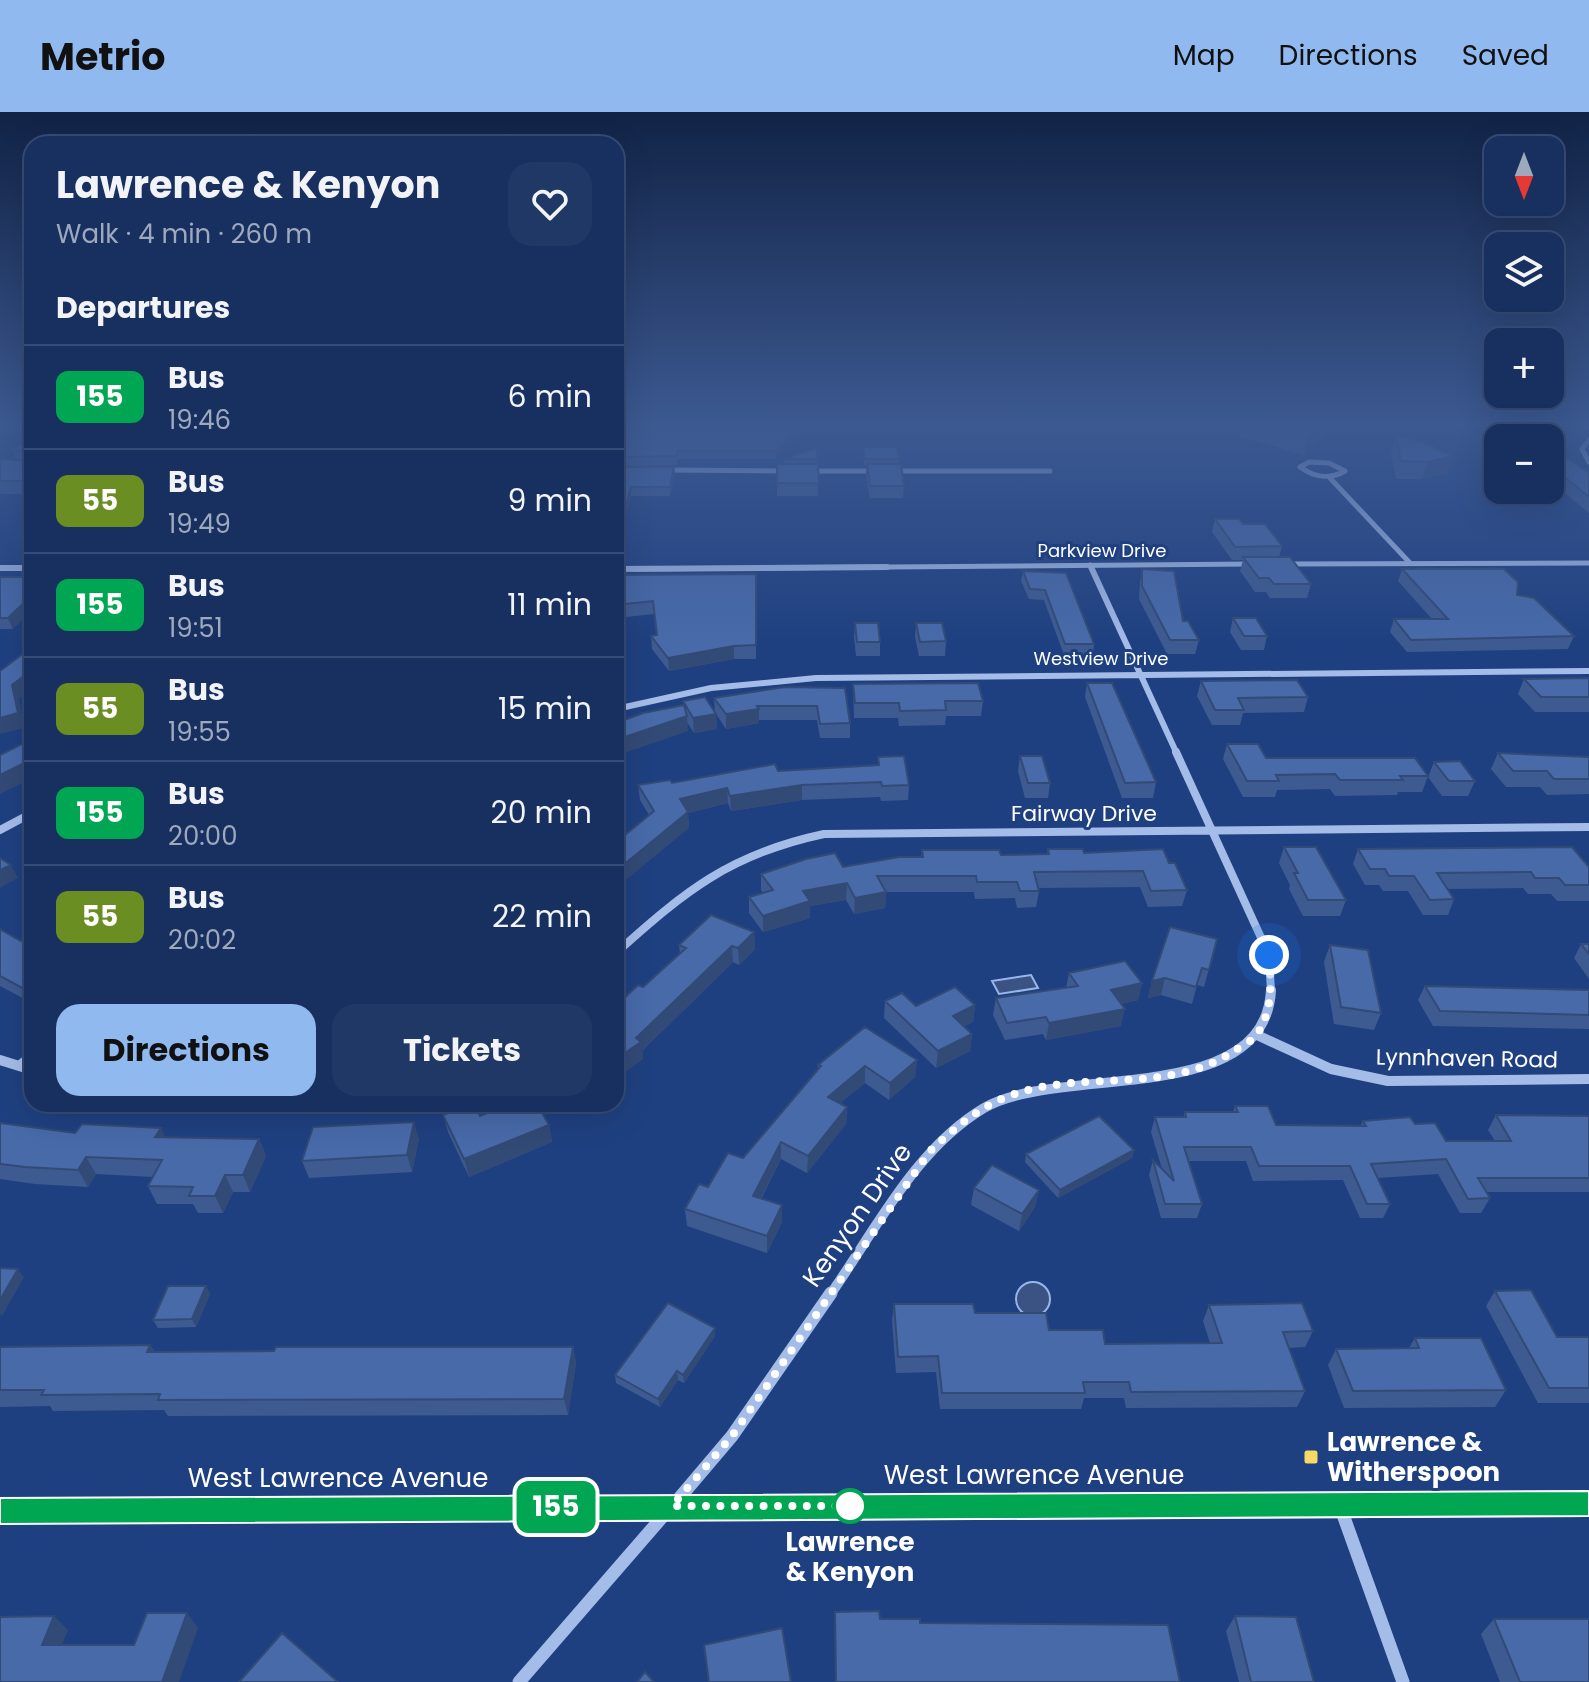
<!DOCTYPE html>
<html lang="en">
<head>
<meta charset="utf-8">
<style>
	:root { --surface:#173060; --page:#203866; --text:#f1f3f6; --muted:#9ea9bd; --line:#364b75; --accent:#90b9f0 }
	body { margin:0; font-family:Poppins,sans-serif; background:var(--page); color:var(--text); height:100vh; display:flex; flex-direction:column; font-size:30px; white-space:nowrap }
	* { box-sizing:border-box; margin:0 }
	p { font-size:26px; color:var(--muted) }
	.icon { flex:none; width:44px; height:44px; fill:none; stroke:currentColor; stroke-width:2; stroke-linecap:round; stroke-linejoin:round }
	.map { position:relative; flex:1; overflow:hidden }
	.drawer { position:absolute; left:24px; top:24px; width:600px; height:976px; display:flex; flex-direction:column; background:var(--surface); border-radius:24px; box-shadow:0 8px 32px #0002,0 0 0 2px var(--line) }
	.drawer>* { flex:none }
	.badge { padding:0 16px; border-radius:12px; font-size:28px; line-height:52px }
	.needle { width:52px; rotate:180deg }
	.tools { position:absolute; left:1484px; top:24px; display:grid; gap:16px }
	.tools a { display:grid; place-items:center; width:80px; height:80px; border-radius:16px; background:var(--surface); box-shadow:0 8px 32px #0002,0 0 0 2px var(--line); font-size:40px }
	.you { position:absolute; width:40px; height:40px; margin:-20px; border:6px solid #fff; border-radius:50%; background:#1a73e8; box-shadow:0 0 0 12px #1a73e833 }
	.map>.badge { position:absolute; translate:-50% -50%; box-shadow:0 0 0 4px #fff }
	h2 { padding:0 32px; font-size:30px; line-height:72px }
	.round { display:grid; place-items:center; flex:none; width:84px; height:84px; border-radius:24px; background:var(--page) }
	.summary { display:flex; align-items:center; justify-content:space-between; height:136px; padding:0 32px }
	h1 { font-size:38px; font-weight:700; line-height:60px }
	.cta { display:flex; gap:16px; margin-top:auto; padding:16px 32px }
	.cta a { flex:1; height:92px; border-radius:24px; background:var(--accent); color:#111; font-size:32px; font-weight:700; line-height:92px; text-align:center }
	.cta a+a { background:var(--page); color:var(--text) }
	ul { padding:0; list-style:none }
	li { display:flex; align-items:center; gap:24px; height:104px; padding:0 32px; border-top:2px solid var(--line) }
	li div { flex:1 }
	li b { display:block; font-size:30px }
	li em { font-style:normal }
	li .badge { min-width:88px; font-weight:700; text-align:center }
	header { display:flex; align-items:center; gap:48px; box-sizing:border-box; height:112px; padding:0 40px; background:var(--accent); color:#111 }
	header strong { font-size:38px }
	nav { display:flex; gap:44px; margin-inline-start:auto; font-size:28px }
	.map>svg:first-child { display:block }
</style>
</head>
<body>
<header>
<strong>Metrio</strong>
<nav><a>Map</a><a>Directions</a><a>Saved</a></nav>
</header>
<div class="map">
<svg width="1589" height="1570" viewBox="0 0 1589 1570">
	<rect width="100%" height="100%" fill="#1f4080"/>
	<path fill="#3a5382" stroke="#98b6e9" stroke-width="2" d="M1031,863l7,13 -39,6 -7,-13z
		M1016 1187a17 17 0 1 1 34 0a17 17 0 1 1-34 0Z"/>
	<g fill="none" stroke-linecap="round" stroke-linejoin="round">
		<path stroke="#a4bce8" stroke-width="5" d="M1575,311l14,3
			M1589,328l-7,9 7,13
			M1309,350l20,1 16,8c-15,9 -31,6 -45,-4z
			M665,358l122,1
			M809,359h66
			M893,359h157
			M1329,365l81,86
			M1285,452l304,-1
			M1090,453l2,4
			M0,456h32
			M633,457l618,-5"/>
		<path stroke="#a4bce8" stroke-width="6" d="M1091,455l86,187
			M0,456h32
			M616,457l271,-2
			M616,597l95,-21 105,-10 773,-7"/>
		<path stroke="#a4bce8" stroke-width="8" d="M1176,640l93,203 2,37
			M0,718l32,-17
			M616,841c69,-62 114,-99 208,-119l765,-7"/>
		<path stroke="#a4bce8" stroke-width="10" d="M1257,923l74,34 57,12 201,-2
			M0,948l32,10
			M19,954l13,-10
			M830,1183c45,-64 85,-146 154,-187 74,-44 281,1 287,-118"/>
		<path stroke="#a4bce8" stroke-width="13" d="M676,1390l56,-66 99,-143
			M1341,1397l62,173
			M519,1570l145,-167"/>
		<path fill="#cfdcf6" fill-rule="evenodd" d="M1589,1379v26l-1589,7v-26z"/>
	</g>
	<path fill="#3e5b91" d="M620,311h191l-35,36h-98l-1,6 -61,1v-38l5,-3z
		M1242,311h85l-3,12 -20,20 -65,-19z
		M1502,311h68l-19,11z
		M32,320v62h-32v-35l16,1 -4,-10 11,-8 -1,-4z
		M1396,324l51,38 -25,5h-26l-5,-26z
		M1550,334l39,27v40l-39,-32z
		M817,335l1,49h-41v-32h7v-5z
		M863,335l36,12 -1,5 6,22 -1,12h-33l-4,-22v-11h-2z
		M616,355h58l1,9 -5,20h-39l-14,53z
		M1215,407l28,5 39,22 -3,11 32,27 -4,14h-37l-4,-6h-11l-15,-21 3,-11h-11l-20,-28z
		M1142,457l57,71 -4,14h-28l-28,-55 1,-16z
		M1402,457l172,67 -6,13 -161,3 -17,-20 4,-13h38l-34,-38z
		M1023,459l43,2 28,71 -1,11h-29l-20,-55 -15,-1 -8,-18z
		M756,462v85h-22l-65,12 -17,-22 -1,-13 6,-1 -3,-21 -28,3 -3,-13 -7,1v-30z
		M0,465l13,52h-13z
		M1233,506l34,18 -3,14h-23l-11,-18z
		M855,511l25,19v14h-24l-2,-19z
		M916,511l30,18 -1,15h-26l-4,-19z
		M1589,566v34h-54l-17,-18 6,-15z
		M1201,569l107,16 -4,15 -61,1 -3,12h-28l-15,-29z
		M1087,571l69,99 -3,16h-31l-37,-101z
		M853,572l130,17 -2,15h-35l-1,9 -46,1 -1,-8h-44z
		M785,575l65,36v15h-30l-3,-18h-58v3l-33,6 -10,-15 1,15 -23,4 -7,-11 1,9 -5,-30 32,11 -1,-14z
		M1227,632l39,14 162,18 -6,16h-24l-1,3 -62,1 -5,-7 -53,1 -2,7h-32l-20,-38z
		M1498,641l91,4v37l-42,1 -7,-8h-34l-15,-18z
		M1020,644l30,27 -2,15h-23l-7,-27z
		M878,645l31,28 -1,15 -27,1 -1,-4 -78,3 -71,11 -3,-8 -40,10 1,15 -63,6 23,-19 -9,-15 -2,-15 34,-2 106,-12 100,-6z
		M1434,650l41,19 -7,15h-26l-14,-19z
		M1284,735l62,53 -6,16h-37l-14,-27 1,-4 -11,-22z
		M1048,737l121,14 18,27 -5,16 -34,1 -8,-20 -102,1 1,3 -3,16 -19,1 -2,-10 -40,1 -1,-7h-88l-1,16 -31,6 -8,-14 -36,6v12l-47,14 -14,-19v-16l14,-4 -2,-3v-16l82,-7 78,-10 1,-7 79,5 46,-1z
		M1358,737l231,18v34h-32l-6,-7h-23l-5,-6 -76,1 7,10 -6,16h-25l-15,-24h-25l-4,-6h-14l-12,-21z
		M0,817l21,12h11v62l-32,-17z
		M754,820l1,17 -16,16 -6,-3 -91,89 1,8 -27,19v-65l3,-2 -1,-7 25,-17 37,-33 -1,-9z
		M1217,827l-13,48 -7,-2 -5,19 -31,-9 -13,3 4,-17z
		M1581,832h8v35l-15,-21z
		M1330,833l51,68 -7,17 -40,-6 -10,-62z
		M1069,861l73,10 -4,17 -17,4v22l-75,14 -3,-6 -38,6 -12,-25 3,-17 70,-10z
		M1425,874l164,4v39l-156,-3 -15,-26z
		M885,889l31,5 59,-1 -2,17 -9,4 8,8 -2,17 -34,17 -52,-50z
		M917,948l-2,17 -26,23 -24,-17 -25,20 7,4 -1,17 -39,49 -26,-14 -20,40 21,6v17l-15,31 -80,-27 -2,-17 58,-51 75,-89v-4z
		M1235,994l41,19 84,1 3,-5 52,3 31,17h49l-7,-11 8,-15 93,1v76h-103l4,6 -9,15h-21l-22,-39 -61,4 13,26 -7,14h-23l-17,-38 -90,1 -7,-20h-57l13,43 -5,14h-36l-12,-43 4,-15 9,9 -11,-37 4,-15h28l2,-5h48z
		M443,1003l37,1 69,9 3,17 -83,35 -21,-45z
		M0,1011l75,10 90,4 94,2 7,17 -16,36h-17l-10,21h-25l-5,-9h-36l-9,-18 6,-9 -58,-3 -8,13 -53,-3 -35,-5z
		M419,1027l-7,33 -103,6 -7,-17z
		M1134,1038l-2,8 -74,40 -33,-36 1,-8z
		M974,1076l65,2 -4,17 -16,24 -48,-26z
		M206,1174l4,8 -14,33 -38,1 -5,-8z
		M1495,1179l62,46h32v66h-51l-52,-97z
		M894,1192l81,9 74,17 56,14 105,-1 -7,-22 6,-16 104,26 -8,16 -16,1 16,43 -8,16 -171,1 -2,-10h-40l-3,11h-141l-4,-37 -40,1 -4,-52z
		M715,1216v8l-31,47 -6,-3 -18,27 -44,-24 -1,-8z
		M1415,1226l91,52 -11,17 -151,1 -16,-43 8,-16 73,-1z
		M150,1233l5,7 418,-5 3,16 -8,52 -400,1 -4,-6 -111,1 -3,-5 -50,1v-60z
		M835,1500l85,11 260,59h-345z
		M1235,1504l79,66h-75l-13,-51z
		M1494,1507l95,63h-89l-19,-48z"/>
	<path fill="#324a76" d="M803,311h8l-35,36v-8z
		M1324,311h3l-3,12 -20,20 4,-18z
		M1555,311h15l-19,11z
		M1453,344l-6,18 -25,5 6,-17z
		M674,355l1,9 -5,20v-9z
		M631,375v9l-14,53 -1,-9z
		M32,483v16l-19,18 -5,-11z
		M734,534v13l-65,12 -1,-13z
		M32,558v19l-13,10 6,29 -25,6v-16l12,-33z
		M759,597v14l-33,6v-15z
		M716,602l1,15 -23,4 -1,-15z
		M687,604l1,15 -72,25v-16z
		M32,647v19l-32,16v-19z
		M802,673v15l-71,11 -1,-15z
		M727,676l1,15 -40,10 1,15 -73,60v-17l64,-72z
		M11,753l7,13 -18,10v-18z
		M847,771l-1,17 -36,6v12l-47,14v-16l40,-25z
		M886,780l-1,16 -31,6 1,-16z
		M754,820l1,17 -16,16 -1,-17z
		M732,834l1,16 -91,89 1,8 -27,19v-19l20,-21z
		M1165,866l-4,17 -13,3 4,-17z
		M1142,871l-4,17 -30,7 3,-17z
		M975,893l-2,17 -22,11 2,-17z
		M1125,897l-4,17 -75,14 3,-17z
		M972,922l-2,17 -34,17 2,-17z
		M917,948l-2,17 -26,23 1,-17z
		M865,954v17l-38,31 1,-17z
		M847,995l-1,17 -39,49 1,-17z
		M414,1010l5,17 -7,33 -5,-17z
		M549,1013l3,17 -83,35 -5,-18z
		M161,1016l8,17 -14,-8z
		M259,1027l7,17 -16,36 -7,-17z
		M781,1030v17l-28,54v-17z
		M1134,1038l-2,8 -74,40 2,-8z
		M86,1045l10,17 -8,13 -10,-17z
		M225,1063l8,17 -10,21 -8,-17z
		M1039,1078l-4,17 -16,24 3,-17z
		M782,1093v17l-15,31v-17z
		M18,1157l6,8 -22,39 -2,-2v-14z
		M206,1174l4,8 -14,33 -4,-8z
		M715,1216v8l-31,47 -1,-8z
		M150,1233l10,16 -13,-9z
		M573,1235l3,16 -8,52 -4,-16z
		M677,1259l1,9 -18,27 -2,-8z
		M187,1501l11,15 -19,54h-17z
		M54,1504l14,14 -12,30 -14,-15z"/>
	<path fill="#486aa9" stroke="#324a76" stroke-width="2" d="M624,311h179l-27,28h-98l-2,5 -60,1v-29z
		M1255,311h69l-16,14z
		M32,320v49h-32v-22l30,2v-8l-18,-3 16,-12h-6z
		M1396,324l32,8 25,12 -25,6 -27,-1z
		M1550,334l39,27v24l-39,-32z
		M817,335v12h-33z
		M863,335h34l2,12h-34z
		M777,352h41l1,19h-42z
		M867,352h34l3,22h-34z
		M616,355h58l-4,20h-39l-15,53z
		M1215,407h24l4,5h22l17,22 -47,1z
		M1243,445h47l21,27h-37l-5,-6h-10z
		M1142,457l32,2 9,50h5l11,19h-29l-28,-54z
		M1402,457h102l14,13 -1,13 17,3 40,38 -163,4 -17,-21h54z
		M1023,459l43,2 28,71h-29l-20,-54 -15,-1z
		M756,462v71l-22,1 -66,12 -17,-22 6,-1 -4,-34 -28,3 -3,-13 -6,1v-17z
		M0,465h32v18l-24,23h-8z
		M1233,506h23l11,18h-23z
		M855,511h23l2,19h-23z
		M916,511h26l4,18 -26,1z
		M32,535v23l-20,15 6,28 -18,5v-47z
		M1589,566v19h-48l-17,-18z
		M1297,568l11,17 -70,1 6,12h-29l-14,-29z
		M978,571l5,18h-38l1,9 -46,1 -1,-8h-44l-2,-19z
		M1087,571h25l44,99 -31,1z
		M785,575l60,1 5,35 -30,1 -3,-18h-60l2,3 -33,5 -12,-16z
		M705,585l11,17 -23,4 -10,-17z
		M684,593l3,11 -71,24v-17l27,-10z
		M32,627v20l-32,16v-20z
		M1227,632h31l8,14h149l13,18h-28l3,4h-63l-5,-6 -59,1 3,6h-32z
		M1498,641l91,4v22h-35l-7,-8h-34z
		M904,644l5,29 -27,1 -1,-4 -79,3 -72,11 -3,-8 -47,11 8,13 -72,59v-41l10,4 28,-23 -16,-26 32,-5 2,3 103,-19 3,7 101,-6 -1,-8z
		M1020,644h22l8,27h-22z
		M1460,649l15,20h-26l-15,-19z
		M1284,735h32l30,53h-38l-14,-27h4z
		M1572,735l17,20v18h-24l-6,-7h-24l-4,-6 -94,1 17,26 -24,1 -16,-24h-25l-4,-7h-15l-12,-20z
		M1048,737h35l1,4 79,-4 6,14h6l12,27 -36,1 -8,-20 -109,1 5,19h-19l-3,-9h-40l-1,-6h-99l9,16 -31,6 -8,-15 -44,8 7,10 -47,15 -14,-19 24,-7 -12,-16 45,-15 29,-6 8,14 56,-10h24l-1,-7h77l2,5 48,-1z
		M0,746l11,7 -11,5z
		M711,803l43,17 -16,16 -6,-2 -96,92 5,4 -25,17v-46l8,-6 -6,-3 20,-19 5,2 43,-39 -7,-3z
		M1170,815l47,12 -8,31 -7,-2 -6,19 -31,-9 -13,3z
		M0,817l21,12 5,-3 6,3v48l-4,2 -28,-15z
		M1581,832h8v10z
		M1330,833l38,5 13,63 -40,-6z
		M1125,849l17,22 -31,7 14,19 -76,14 -3,-6 -39,6 -11,-25 82,-12 -9,-13z
		M1425,874l164,4v25l-149,-4z
		M955,875l20,18 -22,11 19,18 -34,17 -53,-50 17,-8 14,13z
		M865,915l52,33 -27,23 -25,-17 -37,31 19,10 -39,49 -27,-14 -28,54 29,9 -15,31 -82,-27 14,-25 9,3 20,-34 15,5 78,-92 -3,-1z
		M471,992h3l6,12 31,-12h26l12,21 -85,34 -21,-44z
		M1235,994h33l8,19 90,1 -3,-5 47,-4 5,7 20,-1 11,18h65l-15,-26 93,1v62h-111l12,20 -22,1 -22,-40 -75,5 19,40h-23l-17,-38h-91l-8,-19h-67l18,57h-37l-12,-44 21,21 -19,-64h31l-1,-5h53z
		M1099,1004l35,34 -74,40 -34,-36z
		M414,1010l-7,33 -105,6 11,-34z
		M0,1011l75,10 7,-9 79,4 -6,9 104,2 -16,36h-18l-10,21h-26l4,-9 -45,-1 14,-26 -76,-3 -8,13 -53,-3 -25,-3z
		M992,1053l47,25 -17,24 -48,-26z
		M0,1156l18,1 -18,31z
		M168,1174h38l-14,33 -39,1z
		M1531,1178l26,47h32v51h-40l-54,-97z
		M668,1191l47,25 -32,47 -6,-4 -19,28 -43,-24z
		M1302,1191l11,28 -30,1 22,59 -174,1 -2,-10h-46l2,11h-143l-4,-37 -40,1 -4,-53h79l2,9h71l3,17h54l2,14 117,-1 -13,-38z
		M1415,1226h66l25,52 -153,1 -17,-42 83,-1z
		M150,1233l-3,7 127,-1 2,-4h297l-9,52 -406,1 2,-6 -119,1 3,-5h-44v-43z
		M879,1499l1,8h40v4l248,2 12,57h-344l-1,-70z
		M147,1501h40l-25,69h-162v-65l54,-1 -12,29h92z
		M1235,1504l61,1 18,65h-63z
		M1494,1507h95v63h-69z
		M782,1516l9,54h-82l-5,-37z
		M282,1521l56,49h-99z
		M645,1560l9,10h-17z"/>
	<linearGradient id="sky" x2="0" y2="1"><stop stop-color="#112346"/><stop offset="0.59" stop-color="#3c5991"/><stop offset="1" stop-color="#3c5991" stop-opacity="0"/></linearGradient>
	<rect width="1589" height="531" fill="url(#sky)"/>
	<path fill="#00a651" stroke="#fff" stroke-width="2" d="M1589,1379v25l-1589,8v-26z"/>
	<g fill="none" stroke-linecap="round" stroke-linejoin="round">
		<path stroke="#fff" stroke-width="8" stroke-dasharray="0 14.4" d="M850,1394h-178l60,-70 198,-285c23,-21 45,-41 74,-53 74,-31 161,-1 230,-47 8,-5 20,-11 24,-18 15,-24 13,-51 11,-78"/>
	</g>
	<rect fill="#f6d964" stroke="#1f4080" stroke-width="3" x="1303" y="1337" width="16" height="16" rx="4"/>
	<circle fill="#fff" stroke="#00a651" stroke-width="4" cx="850" cy="1394" r="16"/>
	<g text-anchor="middle" stroke-width="6" stroke-linejoin="round" paint-order="stroke">
		<g font-size="18" fill="#fff" stroke="#1f4080">
			<text x="1102" y="445">Parkview Drive</text>
			<text x="1101" y="553">Westview Drive</text>
		</g>
		<g font-size="22" fill="#fff" stroke="#1f4080">
			<text x="1084" y="709">Fairway Drive</text>
			<text transform="translate(1467 946) rotate(1)" y="8">Lynnhaven Road</text>
		</g>
		<g font-size="26" fill="#fff" stroke="#1f4080">
			<text transform="translate(857 1103) rotate(-55)" y="9">Kenyon Drive</text>
			<text x="1034" y="1372">West Lawrence Avenue</text>
			<text x="338" y="1375">West Lawrence Avenue</text>
		</g>
		<g font-size="26" font-weight="bold" fill="#fff" stroke="#1f4080" text-anchor="start">
			<text x="1327" y="1339">Lawrence &amp;<tspan x="1327" dy="30">Witherspoon</tspan></text>
		</g>
		<g font-size="26" font-weight="bold" fill="#fff" stroke="#1f4080">
			<text x="850" y="1439">Lawrence<tspan x="850" dy="30">&amp; Kenyon</tspan></text>
		</g>
	</g>
</svg>
<div class="tools">
<a><svg class="needle" viewBox="-14 -14 28 28"><path d="M0-13l5 13h-10z" fill="#e53935"/><path d="M0 13l5-13h-10z" fill="#9ea9bd"/></svg></a>
<a><svg class="icon" aria-label="layers" viewBox="0 0 24 24"><path d="M12 4l9 5-9 5-9-5zM3 14l9 5 9-5"/></svg></a>
<a>+</a>
<a>−</a>
</div>
<div class="you" style="left:1269px;top:843px"></div>
<b class="badge" style="left:556px;top:1395px;background:#00a651;color:#fff">155</b>
<section class="drawer">
<div class="summary"><div><h1>Lawrence &amp; Kenyon</h1><p>Walk · 4 min · 260 m</p></div><a class="round"><svg class="icon" aria-label="heart" viewBox="0 0 24 24"><path d="M12 20l-8-8c-3-5 5-10 8-4 3-6 11-1 8 4z"/></svg></a></div>
<h2>Departures</h2>
<ul>
<li><span class="badge" style="background:#00a651;color:#fff">155</span><div><b>Bus</b><p>19:46</p></div><em>6 min</em></li>
<li><span class="badge" style="background:#6b8e23;color:#fff">55</span><div><b>Bus</b><p>19:49</p></div><em>9 min</em></li>
<li><span class="badge" style="background:#00a651;color:#fff">155</span><div><b>Bus</b><p>19:51</p></div><em>11 min</em></li>
<li><span class="badge" style="background:#6b8e23;color:#fff">55</span><div><b>Bus</b><p>19:55</p></div><em>15 min</em></li>
<li><span class="badge" style="background:#00a651;color:#fff">155</span><div><b>Bus</b><p>20:00</p></div><em>20 min</em></li>
<li><span class="badge" style="background:#6b8e23;color:#fff">55</span><div><b>Bus</b><p>20:02</p></div><em>22 min</em></li>
</ul>
<div class="cta"><a>Directions</a><a>Tickets</a></div>
</section>
</div>
</body>
</html>
